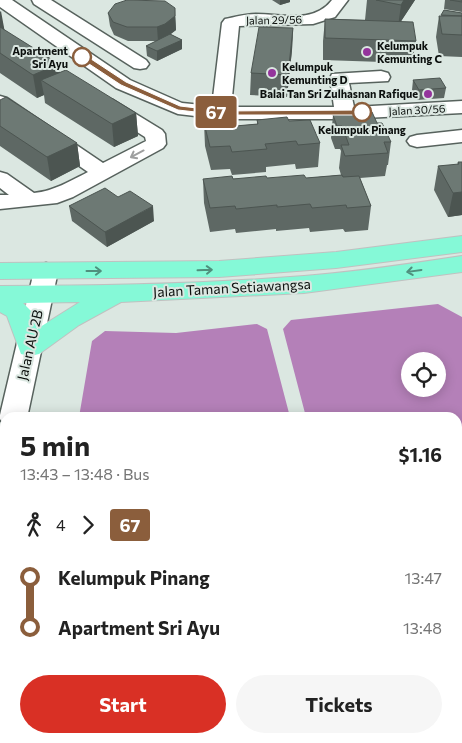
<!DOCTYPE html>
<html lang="en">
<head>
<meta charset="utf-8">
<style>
	:root { --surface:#fff; --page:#f6f6f6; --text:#222; --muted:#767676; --accent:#d93025 }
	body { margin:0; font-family:Commissioner,sans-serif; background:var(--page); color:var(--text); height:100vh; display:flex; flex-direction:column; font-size:19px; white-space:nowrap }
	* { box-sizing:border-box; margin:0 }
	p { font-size:16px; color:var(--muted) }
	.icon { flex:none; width:28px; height:28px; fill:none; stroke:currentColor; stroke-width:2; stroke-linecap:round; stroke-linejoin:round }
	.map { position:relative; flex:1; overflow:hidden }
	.drawer { position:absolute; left:0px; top:412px; width:462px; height:331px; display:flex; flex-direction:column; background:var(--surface); border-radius:15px 15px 0 0; box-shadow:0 2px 12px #0003 }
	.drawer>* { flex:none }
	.badge { padding:0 10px; border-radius:4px; font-size:18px; line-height:32px }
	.fabs { position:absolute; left:401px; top:352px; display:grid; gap:10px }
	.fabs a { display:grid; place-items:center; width:45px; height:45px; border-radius:50%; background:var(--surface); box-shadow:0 2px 12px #0003; font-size:25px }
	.map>.badge { position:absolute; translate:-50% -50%; box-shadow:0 0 0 2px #fff }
	.legs { display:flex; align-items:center; gap:8px; height:55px; padding:0 20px; font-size:16px }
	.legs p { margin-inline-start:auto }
	.overview { display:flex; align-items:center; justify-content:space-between; height:85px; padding:0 20px }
	h1 { font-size:28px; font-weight:700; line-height:38px }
	.button { display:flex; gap:10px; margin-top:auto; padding:10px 20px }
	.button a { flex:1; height:58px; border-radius:30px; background:var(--accent); color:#fff; font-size:20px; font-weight:700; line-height:58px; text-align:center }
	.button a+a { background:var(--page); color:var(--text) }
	ul { padding:0 20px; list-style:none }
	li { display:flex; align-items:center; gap:18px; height:50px; font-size:19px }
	li i { display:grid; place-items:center; width:8px; height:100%; margin:0 6px; background:currentColor }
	li i::after { content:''; width:12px; height:12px; margin:-6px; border:4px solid; border-radius:50%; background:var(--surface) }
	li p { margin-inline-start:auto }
	li:first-child i { background:linear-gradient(#0000 50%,currentColor 0) }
	li:last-child i { background:linear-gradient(currentColor 50%,#0000 0) }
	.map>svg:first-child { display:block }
</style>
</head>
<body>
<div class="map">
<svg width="462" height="743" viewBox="0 0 462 743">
	<rect width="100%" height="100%" fill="#dbe7e1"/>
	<path fill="#b480b8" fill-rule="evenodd" d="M438,304l24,13v180h-4v-79l-152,-1 -23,-88 8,-9zM410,361h28v28h-28z
		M257,324l10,5 23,88h-211l13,-76 13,-10 71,2z"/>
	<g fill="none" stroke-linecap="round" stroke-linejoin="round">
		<defs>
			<path id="minor" d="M0,0h12l118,80 52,23 30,3 10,-83 3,-4c10,-2 20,-5 31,-5 25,0 58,10 76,-14h16l-13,17 -22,7 -74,2 -8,81h103l-4,-29 2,-4 49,-3 7,2 2,4 -2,4 -39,2 5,24 108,-6v12l-117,6h-124l-43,-5 -62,-26 -116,-81z
				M32,0h19l95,60 3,4 -3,4 -6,1 -6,-1 -100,-64z
				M0,96l7,2 96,65 43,-22 -1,-4 -46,-29 -3,-4 3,-4 7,-2 7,2 49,30 3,4 1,10 -3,4 -90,49 -16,6 -57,6v-14h9l-9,-7v-16l7,2 27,19c20,-2 36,-12 54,-21l-88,-61z
				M462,130v12l-45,5 -7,-2 -3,-4 3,-4 7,-2z
				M46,263l8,3 4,5 -31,147h-22v8l-5,-7v-4l34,-144 4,-5z
				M5,440v44l-5,1v-43z"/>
			<path id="major" d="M462,236v16l-126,16 -117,9 -219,2v-16l219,-2 117,-9z
				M462,256v16l-158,21 -183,9 -42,23 -40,29 -9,2 -9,-2 -14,-38 -7,-4v-26c101,0 203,-2 304,-10 53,-4 105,-12 158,-20zM80,302l-43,27 -6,-18 -8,-8z"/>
		</defs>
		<use href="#minor" stroke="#57625d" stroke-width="3"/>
		<use href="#major" stroke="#c0c1c0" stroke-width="2"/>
		<use href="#minor" fill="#fff" fill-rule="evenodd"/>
		<use href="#major" fill="#85f9d7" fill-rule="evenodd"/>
	</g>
	<path fill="#5e6864" d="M272,0h18v2l-10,3z
		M367,0h48l-14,21 15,20 -4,22 -89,-3v-19l2,-22 43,1h-3z
		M445,0h17v12l-18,-3z
		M175,8l1,22 -6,4 12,6v9l-25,12 -10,-5 -1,-10 11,-5h-29l-14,-6 -4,-9 -2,-13z
		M444,10l18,3v44l-23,-1 -3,-19 3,-21h2z
		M0,11l4,19 55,34 1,8 76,41 2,23 -24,11 -69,-44 -1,-8 -7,3 -37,-25z
		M293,28l-1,22 -5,47 -37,-2 1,-22z
		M413,80l33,8 -2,10 -27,2 -5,-10z
		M0,100l77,43 3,23 -29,15 -51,-35z
		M333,115l44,8 14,19 -3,23h-1l-2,11 -25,2 11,28 -3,24 -23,2 -2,-3 -33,3 -1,-4 -33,3v-2l-40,4 -1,-4 -25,3 -6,-29 -1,-24 103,-1 35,-3 -2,-7 2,-17 -1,-2h-5l-4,-11z
		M257,120l32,1 31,22 -2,24 -22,2 -1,-5 -29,3v5l-34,3 -2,-6 -19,1 -6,-24 -1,-23 20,4 33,-3z
		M458,162h4v53l-14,2 -14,-27 4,-24 19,-1z
		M118,197l36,24 -47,26 -35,-26 -3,-15z"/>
	<path fill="#4c5551" d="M280,0h10v2l-10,3z
		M404,0h11l-17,26 3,-21z
		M1,11l4,22 -5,2v-23z
		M175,16l1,14 -10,8 -8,3 -1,-14z
		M293,28l-1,22 -5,47 1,-22z
		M182,40v9l-25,12v-10z
		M59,64l3,23 -21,-7 3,15 -7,3 -4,-23z
		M136,113l2,23 -24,11 -2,-23z
		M77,143l3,23 -29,15 -4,-24z
		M462,192v23l-14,2 5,-24z
		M153,206l1,15 -47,26 -2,-15z"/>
	<path fill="#6d7974" stroke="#4c5551" d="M127,0l38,1 10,7v8l-10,8 -8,3h-30l-14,-5 -5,-9 7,-9z
		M376,0h28l-3,5z
		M450,0h12v2z
		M444,10l18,3v3l-21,-1z
		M439,16h23v19l-20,-1z
		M325,19l88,3 3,19 -91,-3z
		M0,27l59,37 -26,11 -33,-22z
		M259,27l34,1 -5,47 -37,-2z
		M170,34l12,6 -25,11 -11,-5z
		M66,70l70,43 -24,11 -71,-44z
		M440,78l6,10 -27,2 -6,-10z
		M6,97l71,46 -30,14 -47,-31v-26z
		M372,112l5,11h5l9,19h-7l4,11 -43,3 -4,-11h8l-7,-19h-5l-4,-11z
		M287,117l2,4 21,-1 10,23 -22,2 -2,-4 -31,3 2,5 -35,3 -2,-6 -20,1 -6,-24 19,-1 1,5 34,-3 -1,-4z
		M458,162h4v30l-9,1 -15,-27 21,-2z
		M304,175l2,3 36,-3 1,2 16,-1 12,30 -24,2 -1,-3 -34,3 -2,-4 -33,3v-2l-41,4 -1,-3 -25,2 -7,-29 29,-3 1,3 33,-3 1,2z
		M105,188l13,9 12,-6 23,15 -48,26 -36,-26z
		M125,739h167l1,4h-168z"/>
	<defs><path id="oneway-shaft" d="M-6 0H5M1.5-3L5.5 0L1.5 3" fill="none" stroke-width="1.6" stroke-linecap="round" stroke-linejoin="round" transform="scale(1.25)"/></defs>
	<use stroke="#9e9f9f" href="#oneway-shaft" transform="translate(137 154) rotate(152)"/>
	<g stroke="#4f907d">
		<use href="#oneway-shaft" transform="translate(205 270) rotate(-2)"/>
		<use href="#oneway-shaft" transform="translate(94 271)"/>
		<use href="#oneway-shaft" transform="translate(414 271) rotate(172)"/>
	</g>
	<path fill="#8b5e3c" stroke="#fff" d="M80,55h5l41,27 54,24 42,5 140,-1 4,2 -4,3h-140l-44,-5 -57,-25 -41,-27z"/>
	<g fill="#94349c" stroke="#dbe7e1" stroke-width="2">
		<circle cx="367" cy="52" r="5"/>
		<circle cx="272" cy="73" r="5"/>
		<circle cx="428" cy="94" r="5"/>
	</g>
	<g fill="#fff" stroke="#8b5e3c" stroke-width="2.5">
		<circle cx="82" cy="57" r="9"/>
		<circle cx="362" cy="112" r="9"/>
	</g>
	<g text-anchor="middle" stroke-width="4" stroke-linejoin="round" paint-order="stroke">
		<g font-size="11" fill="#0c100e" stroke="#dbe7e1">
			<text transform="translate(274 20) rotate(-1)" y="4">Jalan 29/56</text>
			<text transform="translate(417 110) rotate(-3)" y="4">Jalan 30/56</text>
		</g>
		<g font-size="11" font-weight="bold" fill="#0c100e" stroke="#dbe7e1" text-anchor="start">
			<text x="377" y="50">Kelumpuk<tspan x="377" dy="13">Kemunting C</tspan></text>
			<text x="282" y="71">Kelumpuk<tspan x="282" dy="13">Kemunting D</tspan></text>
			<text x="418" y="98" text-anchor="end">Balai Tan Sri Zulhasnan Rafique</text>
		</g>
		<g font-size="11" font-weight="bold" fill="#0c100e" stroke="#dbe7e1" text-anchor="end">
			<text x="68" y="55">Apartment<tspan x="68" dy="13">Sri Ayu</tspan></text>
			<text x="362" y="134" text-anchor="middle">Kelumpuk Pinang</text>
		</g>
		<g font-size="14" fill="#0c100e" stroke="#dbe7e1">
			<text transform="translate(232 288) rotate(-3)" y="5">Jalan Taman Setiawangsa</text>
			<text transform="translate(30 345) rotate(-77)" y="5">Jalan AU 2B</text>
		</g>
	</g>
</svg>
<div class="fabs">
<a><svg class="icon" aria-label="locate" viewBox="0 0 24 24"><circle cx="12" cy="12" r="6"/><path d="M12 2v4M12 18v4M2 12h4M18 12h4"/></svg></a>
</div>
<b class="badge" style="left:216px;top:112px;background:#8b5e3c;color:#fff">67</b>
<section class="drawer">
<div class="overview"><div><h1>5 min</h1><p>13:43 – 13:48 · Bus</p></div><b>$1.16</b></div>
<div class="legs"><svg class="icon" aria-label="walk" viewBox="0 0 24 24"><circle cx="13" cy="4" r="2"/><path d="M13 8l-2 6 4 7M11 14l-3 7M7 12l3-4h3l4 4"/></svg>4<svg class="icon" aria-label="forward" viewBox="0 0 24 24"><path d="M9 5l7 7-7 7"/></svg><b class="badge" style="background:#8b5e3c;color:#fff">67</b></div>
<ul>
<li><i style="color:#8b5e3c"></i><b>Kelumpuk Pinang</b><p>13:47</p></li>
<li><i style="color:#8b5e3c"></i><b>Apartment Sri Ayu</b><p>13:48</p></li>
</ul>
<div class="button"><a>Start</a><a>Tickets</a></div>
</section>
</div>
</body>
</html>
